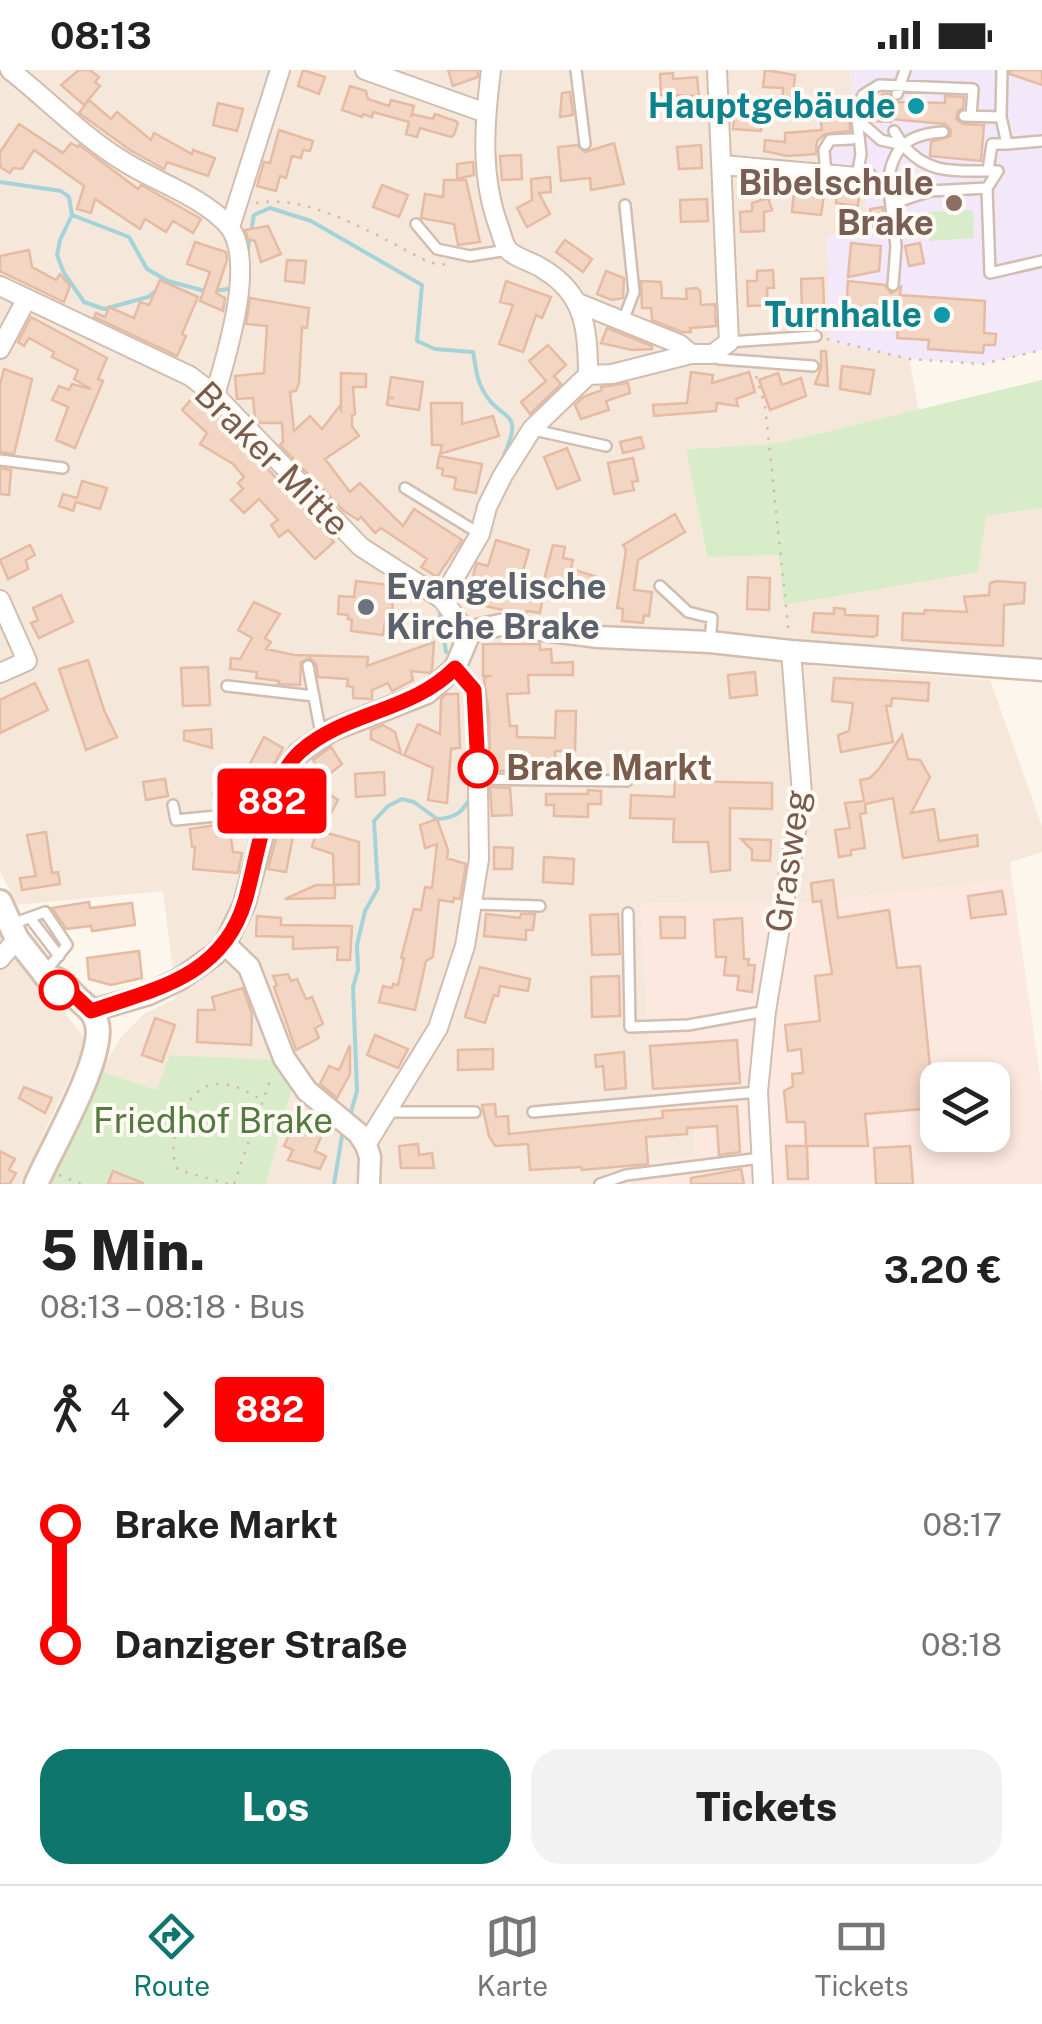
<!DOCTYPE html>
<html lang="de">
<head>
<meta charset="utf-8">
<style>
	:root { --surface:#fff; --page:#f2f2f2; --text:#222; --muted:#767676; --line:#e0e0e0; --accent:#0f766e }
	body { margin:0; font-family:"Public Sans",sans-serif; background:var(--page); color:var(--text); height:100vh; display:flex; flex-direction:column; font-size:38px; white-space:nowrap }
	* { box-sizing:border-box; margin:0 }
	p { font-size:32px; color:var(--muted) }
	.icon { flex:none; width:55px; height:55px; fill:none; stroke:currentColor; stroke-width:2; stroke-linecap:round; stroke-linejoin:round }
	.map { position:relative; height:1114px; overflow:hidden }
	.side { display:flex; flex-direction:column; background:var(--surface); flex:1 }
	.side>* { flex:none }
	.badge { padding:0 20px; border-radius:8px; font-size:35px; line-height:65px }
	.tools { position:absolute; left:920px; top:992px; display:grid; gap:20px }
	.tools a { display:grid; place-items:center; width:90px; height:90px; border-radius:20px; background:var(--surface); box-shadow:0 5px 15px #0003; font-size:50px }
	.map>.badge { position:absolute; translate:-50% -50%; box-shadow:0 0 0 5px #fff }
	.legs { display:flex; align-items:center; gap:15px; height:110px; padding:0 40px; font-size:32px }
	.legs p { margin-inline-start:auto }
	.summary { display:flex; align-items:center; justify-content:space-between; height:170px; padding:0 40px }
	h1 { font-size:55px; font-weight:800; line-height:75px }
	.action { display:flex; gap:20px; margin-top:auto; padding:20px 40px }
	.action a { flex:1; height:115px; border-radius:30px; background:var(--accent); color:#fff; font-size:40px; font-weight:800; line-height:115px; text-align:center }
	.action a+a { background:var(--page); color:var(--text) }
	ul { padding:0 40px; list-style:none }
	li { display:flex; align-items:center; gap:35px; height:120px; font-size:38px }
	li i { display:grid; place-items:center; width:15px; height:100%; margin:0 12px; background:currentColor }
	li i::after { content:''; width:25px; height:25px; margin:-12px; border:8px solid; border-radius:50%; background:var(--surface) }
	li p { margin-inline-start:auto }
	li:first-child i { background:linear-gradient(#0000 50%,currentColor 0) }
	li:last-child i { background:linear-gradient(currentColor 50%,#0000 0) }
	.status { display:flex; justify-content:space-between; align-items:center; height:70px; padding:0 50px; background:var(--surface); direction:ltr }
	.status svg { height:28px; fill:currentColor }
	.tabs { display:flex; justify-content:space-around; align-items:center; height:140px; border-top:2px solid var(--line); background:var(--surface); font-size:28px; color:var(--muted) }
	.tabs a { display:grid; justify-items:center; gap:5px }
	.tabs .on { color:var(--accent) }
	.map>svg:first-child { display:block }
</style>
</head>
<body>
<div class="status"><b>08:13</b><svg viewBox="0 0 49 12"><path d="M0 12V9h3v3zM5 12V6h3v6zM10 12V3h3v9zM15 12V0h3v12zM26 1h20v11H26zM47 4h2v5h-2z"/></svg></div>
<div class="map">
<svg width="1042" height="1114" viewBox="0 0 1042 1114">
	<rect width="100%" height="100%" fill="#fdf6ec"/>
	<path fill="#f5e8da" d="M0,0h850l3,28 -39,6 50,67 5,63 -41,2 2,105 79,18 10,51 -144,34 -88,5 19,107 73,-1 5,49 202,-88 56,-8v150l-255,-17 24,25 179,14 52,146v26l-32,10 2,17 -214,25 -28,-3 -130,3 14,206 40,-3 1,49 -69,9 1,19h-361l26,-94 -20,-29 -115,29 -57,-19 22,-35 22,-22 32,-16 -13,-107 -146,14 -17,-34z
		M0,861l87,110 -67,143h-20z"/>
	<path fill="#fde8e0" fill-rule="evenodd" d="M1012,809l30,212v93h-415l-2,-19 70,-10 -1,-48 -40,3 -14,-206 130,-3 28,3zM938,1010h54v55h-54z"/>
	<path fill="#f3e8fa" d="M850,0h192v280l-59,14 -74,-5 -79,-17 -3,-107 42,-1 -5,-62 -43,-4 -7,-64 39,-6z"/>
	<path fill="#d8ecc9" d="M973,140l1,28 -45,3 -2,-29z
		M1042,310v128l-56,8 -8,56 -194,33 -5,-50 -72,2 -21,-108 89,-5z
		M170,985l102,5 20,29 -26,95h-218l52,-113 57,19z"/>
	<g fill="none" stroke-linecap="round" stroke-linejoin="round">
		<path stroke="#a5d3da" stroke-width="4" d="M0,112l61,9 8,6 3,18 57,22 18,32 21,12 37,10
			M72,145l-12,25 -3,15 7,18 20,29 20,7 44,-12 9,-7
			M247,183l7,-38 16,-7 41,13 111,64 -5,56 18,8 38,3c2,10 3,23 7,32 18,43 50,18 20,80
			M214,221l21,-3
			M441,514l24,-43
			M440,544l6,38
			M351,1042l6,-21 -4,-104 5,-17 -1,-25 8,-34 13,-23 -4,-67 14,-15 14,-7 12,3 23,17c19,-1 26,-7 34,-23
			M334,1114l8,-48"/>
	</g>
	<path fill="#f3d5c3" stroke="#e6bba3" stroke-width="2.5" d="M79,0h11l9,7 -4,5 5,4 -16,19 -23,-20z
		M303,0l22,7 -6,17 -21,-8z
		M448,0h30v7l-25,9z
		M765,0l30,5 -4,40h-9l1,-27 -20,-1z
		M1010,0h32v15l-32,-11z
		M673,3v6l24,-2 2,19 -38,-1 -1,-21z
		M350,16l16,5 2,8 21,7 2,-6 23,6 -3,11 1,-3 21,5 2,-5 21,7 2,2 -4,12 -3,2 -31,-9 -3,9 -11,-3 3,-12 -36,-10 -1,5 -9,-3 -1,3 -20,-7z
		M570,22l3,23 -13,2 2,-24z
		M882,24h7l3,6 6,2 47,1v-7l19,1 -1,11 -5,3 -2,8 7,5 21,1 -3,36 -51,-5 1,-14 19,-6 1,-6 -6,-6 -54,-5v3l-19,-1 -9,-7 6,-12h13z
		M89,30l22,19 6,-7 34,28 3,-7 38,21 1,-4 22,8 -7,18 -41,-14 -3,7 -34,-19 -51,-37z
		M218,33l25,6 -6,22 -24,-6z
		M849,35l1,26 -25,3 -8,7 -1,13 -29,2 -23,-5 1,-11 20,2v-9l37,-3 -3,-20z
		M735,38l27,5 -1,18 -28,-2z
		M19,54l44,29 8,-10 7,4 1,-2 59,44 3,-4 60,34 -8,14 -20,-12 -7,11 -21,-13 -5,10 -45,-30 -4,14 -14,-4 7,-23 -50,-36 -12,19 -9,-1 -3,5 -10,-6v-15z
		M279,60l34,11 -3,10 -7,-1 -2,8 -9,-2 -6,22 -6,-2 -4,15 -19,-5 7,-24 6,1z
		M614,73l10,41 -33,6 -1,-12 -29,3 -3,-34 19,-2 8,7z
		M701,75l1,23 -23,1 -2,-22z
		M521,85l1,24 -20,1 -2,-24z
		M473,92l1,13 -17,4v-15z
		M550,107l1,15 -12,1 11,21 -23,13 -10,-19 15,-8 -1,-21z
		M444,110h22l14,62 -22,3 -4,-21 -33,-6 4,-24 18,3z
		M382,115l26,10 -9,22 -26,-10z
		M794,121l30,4 -3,20 -29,-3z
		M837,121l22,2 -1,13 -22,-3z
		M768,128l4,12 -8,2v19l-23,1 -1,-20 12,-1v-8z
		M707,129l1,22 -27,1 -1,-22z
		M883,137v19l-10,2 -3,-19z
		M268,156l13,28 -20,8 -6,-21 -7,-2 -3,-9z
		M565,170l27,19 -9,13 -27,-20z
		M195,172l31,10 1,8 -11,33 9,5 -2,13 -23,-10 10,-29 -23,-8z
		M851,173l30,3 -2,25 -31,6z
		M920,173l4,20 -15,3 -4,-20z
		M29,180l3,17 24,13 4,-6 10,12 -6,16 -64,-31v-15z
		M287,190l19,1 -2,22 -19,-2z
		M773,200l1,18h-7l1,17 -20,1 -1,-25h10v-10z
		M606,201l18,7 -1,20 -11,2 -15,-6z
		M823,208l1,30 -22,1 -1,-30z
		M160,210l38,17 -16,37 4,2 -9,20 -83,-39 2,-4 9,4 4,-10 25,11 6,-16 9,3z
		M506,211l45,16 -9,21 -6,-3 -13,37 -24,-8 14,-39 -13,-3z
		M641,211l20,1 1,16 25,1 -1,-10 11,-1 3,3 1,14 14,-1 1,22 -26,2 1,4h-9l-30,-12 -1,-12h-9z
		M848,211l37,4 6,8 10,-6 -1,8 85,6 -1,32 12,1 -1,11h-11l-1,8 -55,-4 1,-9 -32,-2 1,-9 -53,-3z
		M250,228l59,10 -2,20 -5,-1 -3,56 -3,8 -6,1 4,39 16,-15 12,13 17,-22 2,3v-37l25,1v13h-13l2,27 -3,1v11l7,10 -34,23 25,33 10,-9 43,43 11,-17 48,31 -25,37 -16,-10 6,-8 -46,-31 -6,5 -14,-16 -3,3 -14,-9 -64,-66 3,-3 -1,-19h-22l-5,-5 -2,-20 -16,1 -2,-23 29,-3 3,-47 -21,-2z
		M807,239l1,14 -15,1v-14z
		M31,247l76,41 -9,21 5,2 -28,67 -19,-8 12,-33 -16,-7 7,-14 10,4 3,-6 19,5 -17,-10 4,-9 -26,-13 2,-5 -25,-14 -5,8 -6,-4z
		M607,258l45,18v3l-20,1 -31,-7z
		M548,275l18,20 -12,11 7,8 -31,30 -9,-12 25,-21 -17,-20z
		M821,281h5l2,35 -13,-2 6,-16z
		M842,296l32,4 -4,24 -30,-5z
		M4,299l28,10 -18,75 -14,-2v-67z
		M691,302l22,3 -1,8 37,-11 6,20 -19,7 2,7 -21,-3 -1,8 -62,5 -1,-11 34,-2z
		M778,303l4,12 19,-7 5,18 -36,14 -11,-30z
		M391,307l32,5 -4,28 -32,-5 1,-7h6l-6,-1z
		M628,313l2,10 -24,8 3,9 -28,9 -6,-14 8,-8 19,-7 -1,-3z
		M195,325l60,60 79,87 -19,17 -27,-29 -9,7 -8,-12 7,-5 -19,-21 -15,14 -13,-13 12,-11 -5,-6 6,-6 -11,-13 -33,-20 7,-11 -25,-23z
		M431,333h31v21l31,-8 6,20 -59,18 2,-9h-10z
		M641,367l3,11 -21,5 -3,-11z
		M567,378l13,32 -23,9 -13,-32z
		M439,386l43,8 -6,29 -22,-4 2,-11 -14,-3 1,-6 -6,-1z
		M633,388l5,23 -6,1 2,8 -20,4 -6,-31z
		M0,398l11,2 -2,25 -9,-1z
		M82,411l25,7 -7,21 -24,-7 -3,9 -14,-5 4,-12 14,4z
		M675,444l10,18 -47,28 -4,30 18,2 -3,24 -5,-1 -1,8 -21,-2 1,-12 -6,-1 9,-58 -3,-5z
		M496,470l33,10 -10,34 25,6 -4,23 -13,-2 -1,3h-6l-52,-12 7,-34 2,-5 11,3z
		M30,475l5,10 -9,5 2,9 -20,10 -8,-19z
		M553,475l12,2 -2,11 10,2 -2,9 30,9 -4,19 -54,-13z
		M748,507l22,1 -1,32 -22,-1z
		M356,511l33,4 -2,12h5l1,19 -4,7 -4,-1 -2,13 -32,-4 1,-11 -4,-1v-4l-10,-1 1,-18 15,1z
		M997,511l28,2 -1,20 -20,2 -1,41 -101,-6 1,-27 21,1 1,-4 42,2 -3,-15 25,-2 1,-12z
		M61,525l12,27 -34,16 -8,-15 7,-3 -5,-12z
		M254,532l26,12 -15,24 6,4 -5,7 28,6 74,2 -1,9 67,-24 -2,28 -3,3 -18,-2 2,9 -21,11 -4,-8 -16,7v9l-19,-1v-11l-6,-1 1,-7 -30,-2 -2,-13 -6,-6 -9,4 -1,23 -22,-1 1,-3 -23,-3 1,-6 -27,-3 1,-11 9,1 12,-21 -14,-8z
		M834,538l11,1v6l33,1 -1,19 -4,2 -61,-5 2,-19 20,1z
		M483,574h57v6l11,-1 1,14 21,-1v13h-45l1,18 -22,1 3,32h7v11l38,1 1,-27h20l-1,40h-20v9l-38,-1v12h-21l-1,-12h-5l-1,-45 -5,-35 5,-3h-6z
		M88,590l16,50 13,27 -31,13 -27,-81z
		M208,597l2,38 -27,1 -2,-38z
		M755,602l2,23 -27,3 -2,-23z
		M834,608l95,5 -1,18 -36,-3 -1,8h-5l7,36 -52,10 -3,-17 11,-4 4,-28 -21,-2z
		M35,613l13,27 -48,23v-33z
		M446,624h12l2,54 -9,1 -4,54 -19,-3 5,-32 -29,-13 14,-31 22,10 1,-35z
		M383,655l12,7 6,22 -30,-15v-9z
		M211,659l1,19 -28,-8v-9z
		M902,665l6,24 12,1 10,17 -19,36 23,-4 5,32 38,-6 1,11 -75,12 -10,-60 -28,6 1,9 -6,1 5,34 -14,2v5l-12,2 -4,-27 15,-2 -5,-25 19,-2 -4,-21 10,-2 9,-9z
		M264,667l19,11 -19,35 -19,-10z
		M331,677l11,17 -26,21 22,15 -9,17 -40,-22 10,-19 19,-9 -5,-7z
		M384,702l1,23 -29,2 -1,-23z
		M231,706l4,27 6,2 -26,3 -2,-14 8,3z
		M165,709l3,17 -22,4 -3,-18z
		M675,711l97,2v26l-42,-1v62l-19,2 -3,-30h-35l1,-23 -44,-1 1,-23 43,2z
		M490,717l20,1 2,27 -20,1z
		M588,720l13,1v13h-13v13l-34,-1v-11h-8v-11h42z
		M437,749l11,31 -1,8 19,6 -6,35 -6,-1 -1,4 -14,-2 -6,57 -7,4 -11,49 -36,-8 4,-16 9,2 1,-4 5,1 6,-27h-3l13,-49 7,1 4,-23 7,1 5,-44 -12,4 -5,-23z
		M229,753l4,29 9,1 -4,20 -45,-4 2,-22h-3l-2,-18z
		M279,758l15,3 -8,41 -18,-3z
		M317,760l42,12v42l-24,1v13l-50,1 31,-14h18l-1,-31 -21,-7z
		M46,762l6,41 6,-1 2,12 -38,6 -2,-12 16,-2 -9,-41z
		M741,769l30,1 -1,21 -18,-1v-10z
		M494,777l19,1 -1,21h-18z
		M544,787l30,2 -1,25 -30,-2z
		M833,810l5,38 51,-8 8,58 23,-2 14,142 -69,6 3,32h-61l1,33h-20l-2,-33h20l-1,-24h-18l-3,-31 9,-5 -1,-12 11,-1 -2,-24 -13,2 -3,-26 35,-4 -5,-45 17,-2 -11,-73 -8,1 -2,-19z
		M1002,821l4,23 -35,4 -3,-22z
		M89,832l1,6 42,-5 3,22 -43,6 -1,-5 -25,3 -14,-21z
		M486,844l34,4 1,-4h14l-2,16h-7v10l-42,-4z
		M618,844l2,40 -28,1 -2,-40z
		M257,846l24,2v7l71,1 -2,34h-13l1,-13 -45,2v-12l-37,-1z
		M660,847h25v21h-24z
		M742,848l2,41h5l-1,6h7l-3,27 -15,-2 2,-14 -15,-1 2,-18h-10l-2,-37z
		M139,881l3,27 -31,7 -22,-6 -2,-21z
		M480,897l50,12 -2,12 -28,-5 -2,10 -4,-1 -9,28 -20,-6z
		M288,904l3,7 6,-2 9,20 6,-2 11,27 -8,4 4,10 -23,12 -22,-63 3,-2 -4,-9z
		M619,906l1,40 -28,1 -1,-40z
		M243,918l9,26 -1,31 -54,-3 1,-32h17l-3,-13z
		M155,948l20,7 -13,37 -20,-7z
		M375,965l33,14 -10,19 -31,-13z
		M737,970l3,43 -87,6 -3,-43z
		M350,975v29l-13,24 -17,-14 9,-18 10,4z
		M493,979v20l-35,1v-20z
		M624,982l2,36 -21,2 -2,-24 -7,1 -1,-12z
		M24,1017l28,11 -7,15 -26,-15z
		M495,1034l1,13 12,-1 1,18 154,-16 -1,-7 75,-5 3,46 -21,3 -2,-29 -30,2v6l-41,3 2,27 -66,6 -1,-3 -51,3 -2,-26 -33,2 -6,-10 -7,-31z
		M298,1044l28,11 -11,26 11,5 -6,13 -32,-9 5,-10 -9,-4z
		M418,1074l1,11 13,-2 2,15h-33l-2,-22z
		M910,1076l3,38h-37l-2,-36z
		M0,1081l15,8 -6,11 7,3 -6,11h-10z
		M741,1099l3,15h-53v-6z
		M113,1101l30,12v1h-35z"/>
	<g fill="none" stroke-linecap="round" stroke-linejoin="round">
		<defs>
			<path id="service" d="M576,0l9,74
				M1002,0l-1,47 6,27 35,-3
				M897,24l8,-24
				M856,40l7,-15 16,-10 94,4 -2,27
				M964,46l37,1
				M857,49l24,21 22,5 -9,-14
				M857,49l4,35 -4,22
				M903,75c27,32 56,25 95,26l-11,17 3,85 52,-12
				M988,100l4,-26h15
				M826,104l-2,-24 6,-10 22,-1
				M868,108l20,5 8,63 -3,39
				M888,113c4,-35 19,-49 55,-51
				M891,134l39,-13 57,-3
				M416,154l21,25 33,7 37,-6
				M623,251l11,-29 -9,-87
				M729,272l87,-6
				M713,284l6,5 94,7
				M534,360l72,16
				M0,390l63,8
				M405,418l75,46
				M660,516l28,26 24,6 -2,24
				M308,596l13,68
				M227,616l87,10
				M478,709l149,2
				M173,735l3,15 90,-9
				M472,834l68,2
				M628,843l2,114 58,-2 78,-14
				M30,848l29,38
				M12,854l33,-12 22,33 -22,27
				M389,1042h86
				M533,1042l225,-20
				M600,1114l26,-9 135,-17"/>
			<path id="minor" d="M10,0c37,29 72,66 113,91 33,21 76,34 104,63 31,34 -1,132 -12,171
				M365,0l121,43
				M491,0c-7,55 -11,108 9,160 2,6 4,16 9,21 9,8 24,11 34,18 42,25 45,60 45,106
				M723,95l145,13
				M230,157l50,-157
				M0,216l190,90 25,19 146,152 81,52 27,36
				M0,279l26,-49
				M691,284h22l16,-12 -12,-272
				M442,529l38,-65 7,-27 16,-32 29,-46 56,-54 24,-1 79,-20 -12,-10 -101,-41
				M0,530l27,61 -27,12
				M0,889l17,-20
				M366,1075l72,-117 27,-82 14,-87 -2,-144 -3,-25 -19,-22
				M763,1114l-5,-92 8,-81 36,-217 -11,-143"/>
			<path id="tertiary" d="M225,874l24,23 35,91 23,33 51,42 8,12 4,12 -1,27
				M91,941l58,-17 31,-15 34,-24 11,-11 19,-39 29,-108 10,-23 16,-21 33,-23 95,-37 28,-25 14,-33 8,-5 23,-5 99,12 111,5 81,9 251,19"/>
			<path id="secondary" d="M0,832l17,37 37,47
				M36,1114c15,-35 69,-126 61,-160 -3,-15 -15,-20 -24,-30 -8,-9 -13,-15 -25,-17"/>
		</defs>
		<use href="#service" stroke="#d1beb0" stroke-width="14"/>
		<use href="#minor" stroke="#d1beb0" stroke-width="22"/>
		<use href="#tertiary" stroke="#d1beb0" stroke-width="25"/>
		<use href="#secondary" stroke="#d6c0b0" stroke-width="28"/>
		<path stroke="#d9b8a5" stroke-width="2.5" stroke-dasharray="2.5 8" stroke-linecap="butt" d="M256,133c56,-10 125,36 175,60l19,2
			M827,269l82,20 74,5 59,-14
			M756,306l9,30 24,229
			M59,1105l22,9
			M228,1114l-50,-14c-14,-25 6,-85 39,-86 17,-1 32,8 46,17
			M234,1114l38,-109"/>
		<use href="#service" stroke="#fff" stroke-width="9"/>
		<use href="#minor" stroke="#fff" stroke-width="18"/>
		<use href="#tertiary" stroke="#fff" stroke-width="20"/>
		<use href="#secondary" stroke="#fff" stroke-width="22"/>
	</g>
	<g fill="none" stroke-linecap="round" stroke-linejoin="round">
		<defs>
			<path id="line-1" d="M59,920l14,4 18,17c65,-22 132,-35 154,-110 8,-27 12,-56 21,-82 8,-25 15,-50 35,-68 46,-40 111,-39 154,-83l19,22 4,78"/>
		</defs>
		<use href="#line-1" stroke="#fff" stroke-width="22"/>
		<use href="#line-1" stroke="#f00" stroke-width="15"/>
	</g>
	<g fill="#0f9aa8" stroke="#fffaf3" stroke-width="4">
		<circle cx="916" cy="36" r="10"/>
		<circle cx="942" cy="245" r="10"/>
	</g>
	<circle fill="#8d6e63" stroke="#fffaf3" stroke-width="4" cx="954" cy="133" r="10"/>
	<circle fill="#6b7280" stroke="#fffaf3" stroke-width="4" cx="366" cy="537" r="10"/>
	<g fill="#fff" stroke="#f00" stroke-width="5">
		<circle cx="478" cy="698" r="18"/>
		<circle cx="59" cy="920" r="18"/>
	</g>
	<g text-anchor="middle" stroke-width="8" stroke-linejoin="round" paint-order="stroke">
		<g font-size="35" font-weight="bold" fill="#0d838f" stroke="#fffaf3" text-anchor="end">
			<text x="896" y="48">Hauptgebäude</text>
			<text x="922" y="257">Turnhalle</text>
		</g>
		<g font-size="35" font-weight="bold" fill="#785e54" stroke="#fffaf3" text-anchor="end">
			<text x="934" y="125">Bibelschule<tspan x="934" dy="40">Brake</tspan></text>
		</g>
		<g font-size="35" fill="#7a5c4d" stroke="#fffaf3">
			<text transform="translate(272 389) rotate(45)" y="12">Braker Mitte</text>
			<text transform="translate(788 791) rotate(-82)" y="12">Grasweg</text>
		</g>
		<g font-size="35" font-weight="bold" fill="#5b616d" stroke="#fffaf3" text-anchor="start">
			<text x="386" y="529">Evangelische<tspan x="386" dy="40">Kirche Brake</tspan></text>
		</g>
		<g font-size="35" font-weight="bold" fill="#7a5c4d" stroke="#fffaf3" text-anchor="start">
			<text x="506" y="710">Brake Markt</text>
		</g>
		<g font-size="35" fill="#537a41" stroke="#fffaf3">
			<text x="213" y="1063">Friedhof Brake</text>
		</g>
	</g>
</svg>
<div class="tools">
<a><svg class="icon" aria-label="layers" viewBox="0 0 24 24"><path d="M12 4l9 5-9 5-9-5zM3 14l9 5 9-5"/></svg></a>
</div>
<b class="badge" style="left:272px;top:731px;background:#f00;color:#fff">882</b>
</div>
<section class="side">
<div class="summary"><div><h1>5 Min.</h1><p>08:13 – 08:18 · Bus</p></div><b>3.20 €</b></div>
<div class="legs"><svg class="icon" aria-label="walk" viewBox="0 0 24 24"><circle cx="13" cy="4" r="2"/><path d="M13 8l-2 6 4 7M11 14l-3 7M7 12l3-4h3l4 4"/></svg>4<svg class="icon" aria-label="forward" viewBox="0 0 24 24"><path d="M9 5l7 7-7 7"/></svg><b class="badge" style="background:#f00;color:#fff">882</b></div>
<ul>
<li><i style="color:#f00"></i><b>Brake Markt</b><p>08:17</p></li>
<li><i style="color:#f00"></i><b>Danziger Straße</b><p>08:18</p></li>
</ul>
<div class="action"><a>Los</a><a>Tickets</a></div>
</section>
<nav class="tabs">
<a class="on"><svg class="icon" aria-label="directions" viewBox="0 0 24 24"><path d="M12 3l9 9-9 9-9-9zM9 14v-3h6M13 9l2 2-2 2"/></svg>Route</a>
<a><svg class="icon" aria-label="map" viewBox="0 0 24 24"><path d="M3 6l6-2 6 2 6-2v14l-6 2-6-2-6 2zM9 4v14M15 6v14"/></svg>Karte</a>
<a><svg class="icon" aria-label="tickets" viewBox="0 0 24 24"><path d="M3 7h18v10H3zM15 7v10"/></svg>Tickets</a>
</nav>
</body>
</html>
